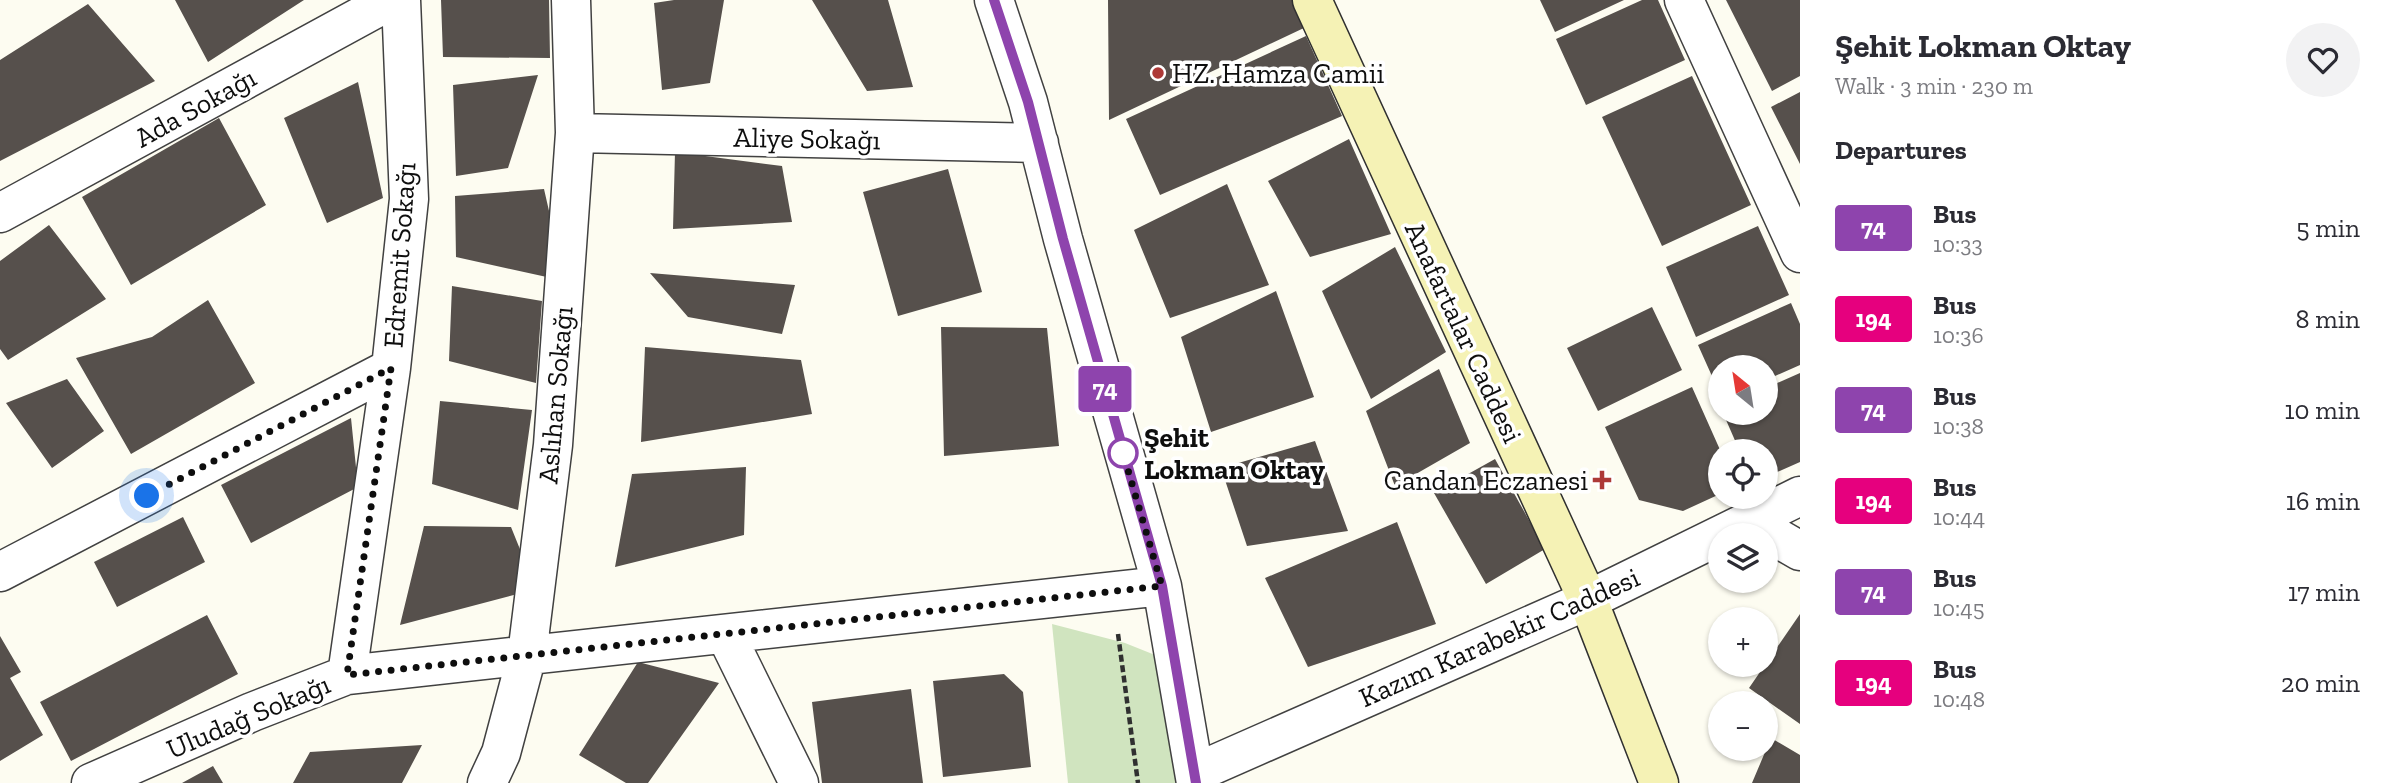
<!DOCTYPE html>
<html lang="en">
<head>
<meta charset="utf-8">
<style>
	:root { --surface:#fff; --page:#f2f2f3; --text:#2b2b33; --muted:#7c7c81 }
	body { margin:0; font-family:"Zilla Slab",serif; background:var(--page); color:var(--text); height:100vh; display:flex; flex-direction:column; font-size:26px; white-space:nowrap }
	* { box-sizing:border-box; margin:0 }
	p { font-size:23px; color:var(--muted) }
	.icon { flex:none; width:38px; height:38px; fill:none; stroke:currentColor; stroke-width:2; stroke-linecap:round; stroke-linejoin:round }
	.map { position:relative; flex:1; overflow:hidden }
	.details { display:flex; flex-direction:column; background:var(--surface); width:595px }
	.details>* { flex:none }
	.badge { padding:0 14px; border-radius:5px; font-size:24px; line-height:46px }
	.needle { width:46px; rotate:330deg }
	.fabs { position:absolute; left:1708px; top:355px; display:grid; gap:14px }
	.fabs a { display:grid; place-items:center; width:70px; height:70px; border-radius:50%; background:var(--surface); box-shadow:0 2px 5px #0004; font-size:35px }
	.you { position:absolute; width:35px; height:35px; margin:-18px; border:5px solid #fff; border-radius:50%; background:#1a73e8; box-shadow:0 0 0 10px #1a73e833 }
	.map>.badge { position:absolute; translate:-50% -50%; box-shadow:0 0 0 4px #fff }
	h2 { padding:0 35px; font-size:26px; line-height:63px }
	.round { display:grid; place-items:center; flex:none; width:74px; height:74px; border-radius:37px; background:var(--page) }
	.headline { display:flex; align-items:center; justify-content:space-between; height:119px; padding:0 35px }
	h1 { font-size:33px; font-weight:800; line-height:52px }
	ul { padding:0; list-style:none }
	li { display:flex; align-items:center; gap:21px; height:91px; padding:0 35px }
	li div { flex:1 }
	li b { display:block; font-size:26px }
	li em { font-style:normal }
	li .badge { min-width:77px; font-weight:700; text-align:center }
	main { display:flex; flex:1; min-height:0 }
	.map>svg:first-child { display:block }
</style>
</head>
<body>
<main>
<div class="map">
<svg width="1800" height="783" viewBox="0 0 1800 783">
	<rect width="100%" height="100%" fill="#fdfcf1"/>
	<path fill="#d0e4bf" d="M1052,624l73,19 35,14 16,126h-108z"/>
	<path fill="#56504c" d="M175,0h129l-96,62z
		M441,0h108l1,58 -107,-1z
		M674,0h50l-14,83 -48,7 -8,-87z
		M812,0h76l25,87 -46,4z
		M1108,0h185l13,27 -197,93z
		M1540,0h84l-69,32z
		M1642,0h16l27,60 -99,45 -30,-66z
		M1726,0h74v76l-28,15z
		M88,4l67,77 -155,80v-101z
		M1306,36l36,80 -182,79 -34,-76z
		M538,75l-30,93 -52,8 -3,-91z
		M1692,76l59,129 -89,41 -60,-129z
		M358,82l25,116 -56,25 -43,-105z
		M1800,92v72l-29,-57z
		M219,118l47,87 -135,80 -49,-88z
		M1349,139l42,95 -81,23 -42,-76z
		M675,152l107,14 10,56 -119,7z
		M948,169l34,123 -84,24 -35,-124z
		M1227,184l42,101 -99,33 -36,-88z
		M544,189l21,92 -109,-24 -1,-61z
		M49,225l57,74 -98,61 -8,-11v-88z
		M1758,226l31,69 -93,42 -30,-70z
		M1395,247l51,105 -75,47 -49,-108z
		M650,273l145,12 -13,49 -94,-17z
		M452,286l90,15 -6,82 -87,-22z
		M1276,291l38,106 -103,35 -30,-95z
		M208,300l47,83 -124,71 -55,-96 76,-21z
		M1791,303l9,21v41l-34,15v-12h-46v26l-22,-49z
		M1652,307l30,63 -84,41 -31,-63z
		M941,327l106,1 12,118 -115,10z
		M645,347l156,13 11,54 -171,28z
		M1439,369l31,74 -75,43 -29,-75z
		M1800,373v89l-34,15v-25h-26l-17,-39h43v-25z
		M67,379l37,52 -52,37 -46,-65z
		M1692,387l29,65 -1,42 -37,17 -44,-11 -34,-73z
		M440,401l92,9 -14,100 -86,-26z
		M351,418l7,69 -107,56 -30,-58z
		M1315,441l33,90 -101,15 -26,-78z
		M1495,459l50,90 -59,35 -52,-91z
		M746,467l-2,68 -129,32 17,-93z
		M183,517l22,45 -88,45 -23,-45z
		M1397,522l39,102 -128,43 -43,-89z
		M424,526l87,1 25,62 -136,36z
		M1800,614v110l-51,-36z
		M207,615l31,59 -167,87 -31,-59z
		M0,636l21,36 -11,6 33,57 -43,26z
		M638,662l81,21 -71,100h-22l-47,-28z
		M1004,674l19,18 8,75 -88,10 -10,-96z
		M911,689l12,94h-101l-10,-81z
		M1771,738l29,17v28h-48z
		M422,745l-20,38h-109l17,-31z
		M213,766l10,17h-41z"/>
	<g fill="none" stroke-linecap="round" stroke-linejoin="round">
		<defs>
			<path id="street" d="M994,0l34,102 35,137 99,347 34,197
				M1684,0l116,253
				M575,133l464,10
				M0,213l391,-213
				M1748,521l52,30
				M0,572l391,-204
				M726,635l73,148
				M347,675l44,-307 18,-169 -8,-199
				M1195,773l393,-173 212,-104
				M91,783l161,-71 95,-37 815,-89
				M487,783l14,-30 26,-98 26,-210 22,-312 -4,-133"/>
			<path id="secondary" d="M1312,0l276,600 71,183"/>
		</defs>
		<use href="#street" stroke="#414141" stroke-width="41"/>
		<use href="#secondary" stroke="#303030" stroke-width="41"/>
		<path stroke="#303030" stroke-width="4.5" stroke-dasharray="7 3.5" stroke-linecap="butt" d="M1118,634l20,149"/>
		<use href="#street" stroke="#fff" stroke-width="38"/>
		<use href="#secondary" stroke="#f5f2b5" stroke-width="38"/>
	</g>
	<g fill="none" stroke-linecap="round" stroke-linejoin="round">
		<defs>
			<path id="line" d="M994,0l34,102 35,137 99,347 34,197"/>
		</defs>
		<use href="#line" stroke="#fff" stroke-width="16"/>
		<use href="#line" stroke="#8e44ad" stroke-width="10"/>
		<path stroke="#0e0e0e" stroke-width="7" stroke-dasharray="0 12.6" d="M147,496l244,-128 -44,307 815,-89 -39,-133"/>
	</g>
	<g fill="#ad3937" stroke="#fff" stroke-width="2.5">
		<circle cx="1158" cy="73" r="7"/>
		<path d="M1598.5 469.5h7v7h7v7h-7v7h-7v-7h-7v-7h7z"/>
	</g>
	<circle fill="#fff" stroke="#8e44ad" stroke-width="3.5" cx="1123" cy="453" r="14"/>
	<g text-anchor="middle" stroke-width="7" stroke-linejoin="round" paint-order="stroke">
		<g font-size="28" fill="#0e0e0e" stroke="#fff" text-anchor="start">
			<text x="1172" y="83">HZ. Hamza Camii</text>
			<text x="1588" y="490" text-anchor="end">Candan Eczanesi</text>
		</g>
		<g font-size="28" fill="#0e0e0e" stroke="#fff">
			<text transform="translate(195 107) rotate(-29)" y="10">Ada Sokağı</text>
			<text transform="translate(807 138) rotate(1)" y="10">Aliye Sokağı</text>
			<text transform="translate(399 255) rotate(-86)" y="10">Edremit Sokağı</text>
			<text transform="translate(1464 332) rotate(65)" y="10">Anafartalar Caddesi</text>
			<text transform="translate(555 395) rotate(-85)" y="10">Aslıhan Sokağı</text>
			<text transform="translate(1499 637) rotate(-24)" y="10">Kazım Karabekir Caddesi</text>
			<text transform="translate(248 716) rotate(-23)" y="10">Uludağ Sokağı</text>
		</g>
		<g font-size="28" font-weight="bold" fill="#0e0e0e" stroke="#fff" text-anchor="start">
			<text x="1144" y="447">Şehit<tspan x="1144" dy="32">Lokman Oktay</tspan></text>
		</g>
	</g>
</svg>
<div class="fabs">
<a><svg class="needle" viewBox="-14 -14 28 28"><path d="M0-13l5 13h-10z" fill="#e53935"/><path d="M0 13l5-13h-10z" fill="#7c7c81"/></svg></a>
<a><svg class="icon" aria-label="locate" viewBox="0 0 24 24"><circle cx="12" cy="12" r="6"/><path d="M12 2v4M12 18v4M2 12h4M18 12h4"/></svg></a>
<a><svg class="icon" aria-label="layers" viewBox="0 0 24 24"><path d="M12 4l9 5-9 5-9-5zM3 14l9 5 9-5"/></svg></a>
<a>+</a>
<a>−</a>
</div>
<div class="you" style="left:147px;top:496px"></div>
<b class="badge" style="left:1105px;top:389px;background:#8e44ad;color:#fff">74</b>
</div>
<section class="details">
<div class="headline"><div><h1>Şehit Lokman Oktay</h1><p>Walk · 3 min · 230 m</p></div><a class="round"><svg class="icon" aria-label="heart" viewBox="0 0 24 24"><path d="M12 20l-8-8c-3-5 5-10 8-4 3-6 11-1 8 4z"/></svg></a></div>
<h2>Departures</h2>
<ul>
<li><span class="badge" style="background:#8e44ad;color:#fff">74</span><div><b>Bus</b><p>10:33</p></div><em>5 min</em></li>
<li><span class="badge" style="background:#e6007e;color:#fff">194</span><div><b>Bus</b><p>10:36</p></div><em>8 min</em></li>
<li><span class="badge" style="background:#8e44ad;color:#fff">74</span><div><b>Bus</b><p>10:38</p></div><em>10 min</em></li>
<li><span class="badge" style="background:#e6007e;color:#fff">194</span><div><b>Bus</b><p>10:44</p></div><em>16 min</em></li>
<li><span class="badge" style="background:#8e44ad;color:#fff">74</span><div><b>Bus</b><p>10:45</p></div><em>17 min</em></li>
<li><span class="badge" style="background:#e6007e;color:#fff">194</span><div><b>Bus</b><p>10:48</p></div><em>20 min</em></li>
</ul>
</section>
</main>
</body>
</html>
